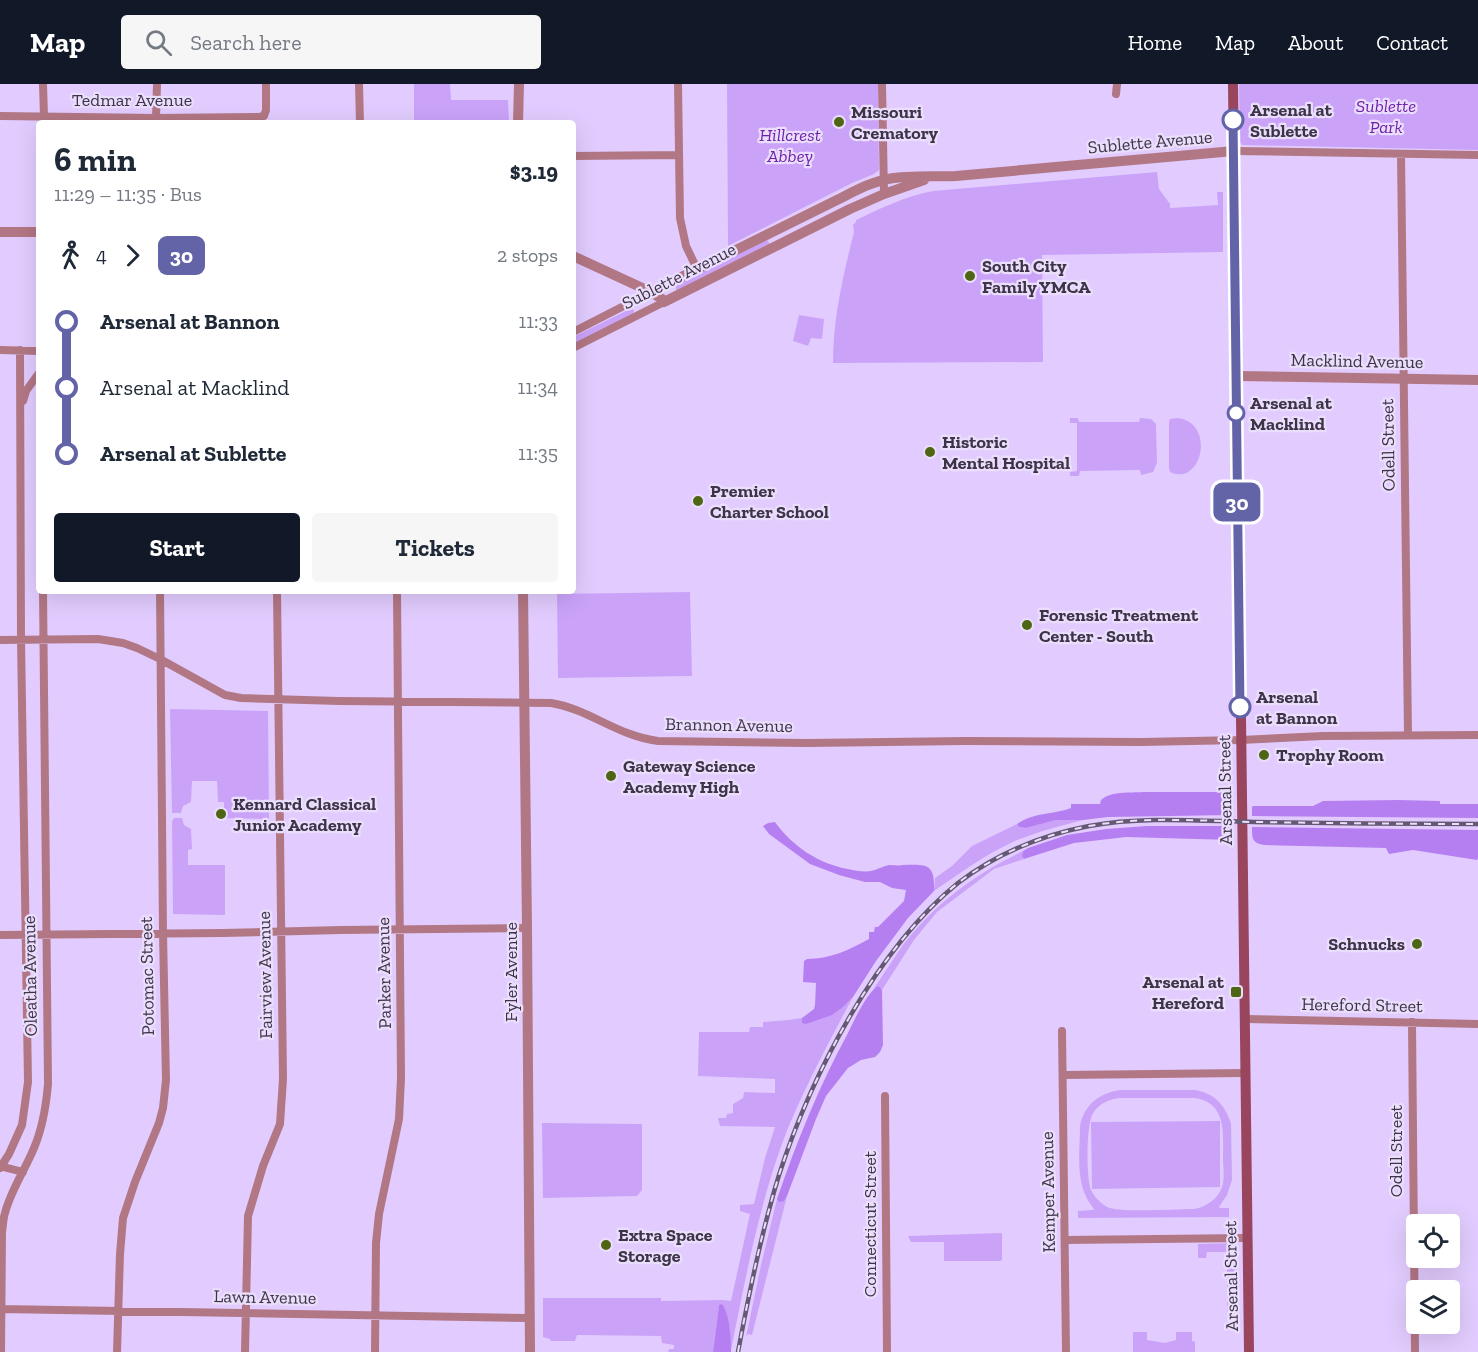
<!DOCTYPE html>
<html lang="en">
<head>
<meta charset="utf-8">
<style>
	:root { --surface:#fff; --page:#f6f6f7; --text:#1f2937; --muted:#747a83; --accent:#111827 }
	body { margin:0; font-family:"Zilla Slab",serif; background:var(--page); color:var(--text); height:100vh; display:flex; flex-direction:column; font-size:22px; white-space:nowrap }
	* { box-sizing:border-box; margin:0 }
	p { font-size:20px; color:var(--muted) }
	.icon { flex:none; width:33px; height:33px; fill:none; stroke:currentColor; stroke-width:2; stroke-linecap:round; stroke-linejoin:round }
	.map { position:relative; flex:1; overflow:hidden }
	.side { position:absolute; left:36px; top:36px; width:540px; height:474px; display:flex; flex-direction:column; background:var(--surface); border-radius:6px; box-shadow:0 6px 24px #0002 }
	.side>* { flex:none }
	.badge { padding:0 12px; border-radius:9px; font-size:21px; line-height:39px }
	.tools { position:absolute; left:1406px; top:1130px; display:grid; gap:12px }
	.tools a { display:grid; place-items:center; width:54px; height:54px; border-radius:6px; background:var(--surface); box-shadow:0 6px 24px #0002; font-size:30px }
	.map>.badge { position:absolute; translate:-50% -50%; box-shadow:0 0 0 3px #fff }
	.legs { display:flex; align-items:center; gap:9px; height:66px; padding:0 18px; font-size:20px }
	.legs p { margin-inline-start:auto }
	.headline { display:flex; align-items:center; justify-content:space-between; height:102px; padding:0 18px }
	h1 { font-size:33px; font-weight:700; line-height:45px }
	.button { display:flex; gap:12px; margin-top:auto; padding:12px 18px }
	.button a { flex:1; height:69px; border-radius:6px; background:var(--accent); color:#fff; font-size:24px; font-weight:700; line-height:69px; text-align:center }
	.button a+a { background:var(--page); color:var(--text) }
	ul { padding:0 18px; list-style:none }
	li { display:flex; align-items:center; gap:21px; height:66px; font-size:22px }
	li i { display:grid; place-items:center; width:9px; height:100%; margin:0 8px; background:currentColor }
	li i::after { content:''; width:15px; height:15px; margin:-8px; border:4px solid; border-radius:50%; background:var(--surface) }
	li p { margin-inline-start:auto }
	li:first-child i { background:linear-gradient(#0000 50%,currentColor 0) }
	li:last-child i { background:linear-gradient(currentColor 50%,#0000 0) }
	header { display:flex; align-items:center; gap:36px; box-sizing:border-box; height:84px; padding:0 30px; background:var(--accent); color:#fff }
	header strong { font-size:28px }
	nav { display:flex; gap:33px; margin-inline-start:auto; font-size:21px }
	.search { width:420px; height:54px; background:var(--page); display:flex; align-items:center; gap:15px; box-sizing:border-box; padding:0 21px; border-radius:6px; color:var(--muted); font-size:22px }
	.map>svg:first-child { display:block }
</style>
</head>
<body>
<header>
<strong>Map</strong>
<div class="search"><svg class="icon" aria-label="search" viewBox="0 0 24 24"><circle cx="10" cy="10" r="6"/><path d="M15 15l6 6"/></svg>Search here</div>
<nav><a>Home</a><a>Map</a><a>About</a><a>Contact</a></nav>
</header>
<div class="map">
<svg width="1478" height="1268" viewBox="0 0 1478 1268">
	<rect width="100%" height="100%" fill="#e2ccff"/>
	<path fill="#caa3f9" fill-rule="evenodd" d="M414,0h36l1,16h57l1,21 -95,2z
		M727,0h151l1,86 -5,4 -22,9 -124,63z
		M1239,0h239v66l-236,-5 -2,-3z
		M1157,88l2,17 11,15v4l48,-3 -1,-13h6v60l-181,3 1,107 -210,1c0,-45 10,-87 21,-131l-1,-7 3,-3v-2c26,-12 49,-24 77,-29z
		M767,156l3,4 -92,46h-2v-4l1,-2z
		M632,224l2,3 -1,3 -60,30v-7z
		M799,231l25,4 -2,20 -11,-1 -3,8 -15,-5z
		M1070,334h8l1,4h60l1,-4 11,1 5,5v4l1,35 -4,9 -12,3 -1,-5 -60,1 -1,5h-9v-4l7,-1v-48h-7z
		M1178,334c38,5 24,69 -8,54l-1,-4v-46l1,-3z
		M690,508l2,84 -134,2 -1,-84z
		M170,625l98,2 1,108 -45,-1v-16h-6l-1,-21h-25l-1,21 -8,4 -2,7h-9z
		M174,734h8l2,7 7,4 1,20 -4,1v15h37v50l-52,-1 -1,-93z
		M1056,736h27c-23,6 -46,12 -68,21 -29,13 -55,32 -81,50l1,-13 17,-12 20,-20 45,-22 2,3 7,1z
		M1023,767l-1,5 2,3 -30,10 -57,43 -23,28 -32,50 -2,-3 -3,-1 -3,2c10,-14 19,-29 29,-43 32,-42 74,-72 120,-94z
		M853,913c-23,43 -46,86 -65,131 -28,71 -42,148 -57,222l-2,-23 -10,-20 -6,45h-45l1,-3h5v-4l-12,-2 -1,-7 -84,-1 -2,6h-24l-1,-2 -7,-2v-39h118v3l62,-1 8,1 19,-87 -10,-3v-6l14,-1 11,-46 10,-31 -55,-1 -2,-8h8l1,-4 6,-1v-9l10,-6 1,-6 31,1v-14l-77,-3 1,-44h50l1,-5h13v-5l26,-2 13,-2v5l41,-16z
		M1120,1006h75c19,3 30,15 36,33l1,57 -5,15 -8,12 1,1h9v9l-151,1v-7l15,-1 1,-1c-20,-24 -14,-54 -14,-83 4,-21 19,-33 40,-36zM1120,1014h74c33,4 29,36 29,60 0,9 2,20 -1,29 -4,12 -16,20 -28,22 -17,0 -75,4 -87,-2 -6,-4 -13,-10 -16,-17 -5,-12 -5,-65 2,-77 6,-9 16,-14 27,-15z
		M1220,1037v66l-128,2 -1,-67z
		M542,1039l100,1v66l-5,6 -94,2z
		M787,1112l-35,139 -4,-1 -2,3 15,-72 16,-66 1,2h6z
		M1001,1149l1,1v26l-2,1h-56v-19h-33l-3,-6z
		M1237,1159v9h-30l-1,6h-8v-14z
		M1227,1170h10l1,58 -11,-1z
		M1133,1248h14v8l18,3 11,-3v-8h16v9l3,1v10h-62z"/>
	<path fill="#b67ff1" d="M1143,708h84l4,1v22l-123,2 -25,3h-27l-30,8 -7,-1 -2,-3c17,-12 35,-9 54,-16v-4h29l1,-4c10,-9 29,-7 42,-8z
		M1398,716l42,1v3h38v14l-226,-2v-9l1,-1h60l10,-5z
		M775,738c17,24 44,42 73,47 7,2 17,3 23,2 6,-1 12,-5 18,-6 5,0 10,1 14,0 25,-1 32,-1 31,26l-26,27 -32,43 -23,36 -10,10 -11,8 -26,9 -4,-1v-5l12,-9 1,-4 1,-22 -13,-1 1,-21 3,-2c23,0 42,-9 62,-20v-7h5l1,-5h3l26,-26 2,-11 -14,-2 -12,-6h-15l-26,-7 -29,-11 -41,-30 -6,-8 5,-3z
		M1147,742h84v14l-105,-3 -17,2 -35,4 -50,16 -2,-3 1,-5 5,-3 39,-13 39,-6z
		M1252,743l226,3v28l-1,2 -64,-10 -24,4 -3,-6 -122,-3c-12,-2 -12,-7 -12,-18z
		M877,902l3,1 2,3 1,55 -3,7 -5,5 -14,3 -13,8 -22,28 -10,23 -29,77 -3,5 -4,1 -2,-1 -1,-2c20,-58 42,-113 71,-166 8,-16 16,-35 29,-47z
		M720,1220l3,1c7,13 8,32 8,47h-18l6,-46z"/>
	<g fill="none" stroke-linecap="round" stroke-linejoin="round">
		<path stroke="#b27784" stroke-width="8" d="M43,0l1,32
			M359,0l1,39
			M678,0l2,134 6,28 11,23
			M882,0l2,110
			M1116,10l1,-10
			M0,32l156,2 103,-1 5,-1 2,-6v-26
			M156,34l1,-34
			M1234,67l244,4
			M1401,70l7,581
			M573,72l106,-1
			M573,248l78,-40
			M573,264l91,-46
			M0,266l39,1
			M23,317l3,-10 13,-18
			M0,556l98,-1 25,4 14,5 23,11 65,36 16,3 98,3 212,2c38,6 66,33 107,38l149,2 158,-2 176,1 100,-2 82,-4 155,-1
			M0,851l222,-2 118,-3 187,-2
			M1245,935l233,5
			M1412,938l3,330
			M1062,947l4,321
			M1063,991l182,-2
			M885,1012l2,256
			M0,1082l23,6
			M0,1084l9,-14 13,-29 6,-43 -7,-442 -1,-290
			M1065,1156l182,-2
			M0,1225l530,9
			M1,1268l1,-120c1,-6 1,-13 3,-19 6,-23 20,-43 29,-65 9,-21 12,-41 14,-64l-5,-493
			M117,1268l3,-98 3,-36 12,-36 24,-59 4,-15 3,-28 -3,-147 -3,-342
			M245,1268l3,-136 15,-50 17,-42 3,-45 -6,-488
			M375,1268l1,-109 3,-29 20,-95 2,-41 -4,-487"/>
		<path stroke="#b27784" stroke-width="10" d="M518,39l1,-39
			M0,148h39
			M573,172l78,36 11,7 2,3 186,-93 34,-15 40,-14
			M651,208l188,-93c16,-8 32,-17 49,-20 22,-4 45,-2 68,-3l278,-25
			M1236,292l242,4
			M523,507l4,337 3,424"/>
		<path stroke="#99455d" stroke-width="10" d="M1233,0l16,1268"/>
		<defs>
			<path id="rail" d="M738,1268c11,-59 23,-119 41,-177 32,-99 97,-226 179,-292 38,-29 84,-48 131,-57 54,-10 111,-5 165,-4 75,1 149,2 224,2"/>
		</defs>
		<use href="#rail" stroke="#645873" stroke-width="4.5"/>
		<use href="#rail" stroke="#ebdefc" stroke-width="2" stroke-dasharray="7" stroke-linecap="butt"/>
	</g>
	<g fill="none" stroke-linecap="round" stroke-linejoin="round">
		<defs>
			<path id="line-1" d="M1233,36l7,587"/>
		</defs>
		<use href="#line-1" stroke="#fff" stroke-width="14"/>
		<use href="#line-1" stroke="#6364a8" stroke-width="9"/>
	</g>
	<g fill="#fff" stroke="#6364a8" stroke-width="3">
		<circle cx="1233" cy="36" r="10"/>
		<circle cx="1236" cy="329" r="8"/>
		<circle cx="1240" cy="623" r="10"/>
	</g>
	<g fill="#4e6513" stroke="#ebdefc" stroke-width="2">
		<circle cx="839" cy="38" r="6"/>
		<circle cx="970" cy="192" r="6"/>
		<circle cx="930" cy="368" r="6"/>
		<circle cx="698" cy="417" r="6"/>
		<circle cx="1027" cy="541" r="6"/>
		<circle cx="1264" cy="671" r="6"/>
		<circle cx="611" cy="692" r="6"/>
		<circle cx="221" cy="730" r="6"/>
		<circle cx="1417" cy="860" r="6"/>
		<rect x="1230" y="902" width="12" height="12" rx="3"/>
		<circle cx="606" cy="1161" r="6"/>
	</g>
	<g text-anchor="middle" stroke-width="4.5" stroke-linejoin="round" paint-order="stroke">
		<g font-size="18" fill="#3d3448" stroke="#ebdefc">
			<text x="132" y="22">Tedmar Avenue</text>
			<text transform="translate(1150 58) rotate(-5)" y="6">Sublette Avenue</text>
			<text transform="translate(679 192) rotate(-27)" y="6">Sublette Avenue</text>
			<text transform="translate(1357 277) rotate(1)" y="6">Macklind Avenue</text>
			<text transform="translate(1388 361) rotate(-91)" y="6">Odell Street</text>
			<text transform="translate(729 641) rotate(1)" y="6">Brannon Avenue</text>
			<text transform="translate(1225 706) rotate(-91)" y="6">Arsenal Street</text>
			<text transform="translate(511 888) rotate(-90)" y="6">Fyler Avenue</text>
			<text transform="translate(384 889) rotate(-91)" y="6">Parker Avenue</text>
			<text transform="translate(265 891) rotate(-91)" y="6">Fairview Avenue</text>
			<text transform="translate(30 892) rotate(-91)" y="6">Oleatha Avenue</text>
			<text transform="translate(147 892) rotate(-91)" y="6">Potomac Street</text>
			<text transform="translate(1362 921) rotate(1)" y="6">Hereford Street</text>
			<text transform="translate(1396 1067) rotate(-90)" y="6">Odell Street</text>
			<text transform="translate(1048 1108) rotate(-91)" y="6">Kemper Avenue</text>
			<text transform="translate(870 1140) rotate(-90)" y="6">Connecticut Street</text>
			<text transform="translate(1231 1192) rotate(-91)" y="6">Arsenal Street</text>
			<text transform="translate(265 1213) rotate(1)" y="6">Lawn Avenue</text>
		</g>
		<g font-size="18" font-style="italic" fill="#6e22a9" stroke="#ebdefc">
			<text x="1386" y="28">Sublette<tspan x="1386" dy="21">Park</tspan></text>
			<text x="790" y="57">Hillcrest<tspan x="790" dy="21">Abbey</tspan></text>
		</g>
		<g font-size="18" font-weight="bold" fill="#3d3448" stroke="#ebdefc" text-anchor="start">
			<text x="1250" y="32">Arsenal at<tspan x="1250" dy="21">Sublette</tspan></text>
			<text x="1250" y="325">Arsenal at<tspan x="1250" dy="21">Macklind</tspan></text>
			<text x="1256" y="619">Arsenal<tspan x="1256" dy="21">at Bannon</tspan></text>
		</g>
		<g font-size="18" font-weight="bold" fill="#3d3448" stroke="#ebdefc" text-anchor="start">
			<text x="851" y="34">Missouri<tspan x="851" dy="21">Crematory</tspan></text>
			<text x="982" y="188">South City<tspan x="982" dy="21">Family YMCA</tspan></text>
			<text x="942" y="364">Historic<tspan x="942" dy="21">Mental Hospital</tspan></text>
			<text x="710" y="413">Premier<tspan x="710" dy="21">Charter School</tspan></text>
			<text x="1039" y="537">Forensic Treatment<tspan x="1039" dy="21">Center - South</tspan></text>
			<text x="1276" y="677">Trophy Room</text>
			<text x="623" y="688">Gateway Science<tspan x="623" dy="21">Academy High</tspan></text>
			<text x="233" y="726">Kennard Classical<tspan x="233" dy="21">Junior Academy</tspan></text>
			<text x="1405" y="866" text-anchor="end">Schnucks</text>
			<text x="1224" y="904" text-anchor="end">Arsenal at<tspan x="1224" dy="21">Hereford</tspan></text>
			<text x="618" y="1157">Extra Space<tspan x="618" dy="21">Storage</tspan></text>
		</g>
	</g>
</svg>
<div class="tools">
<a><svg class="icon" aria-label="locate" viewBox="0 0 24 24"><circle cx="12" cy="12" r="6"/><path d="M12 2v4M12 18v4M2 12h4M18 12h4"/></svg></a>
<a><svg class="icon" aria-label="layers" viewBox="0 0 24 24"><path d="M12 4l9 5-9 5-9-5zM3 14l9 5 9-5"/></svg></a>
</div>
<b class="badge" style="left:1237px;top:418px;background:#6364a8;color:#fff">30</b>
<section class="side">
<div class="headline"><div><h1>6 min</h1><p>11:29 – 11:35 · Bus</p></div><b>$3.19</b></div>
<div class="legs"><svg class="icon" aria-label="walk" viewBox="0 0 24 24"><circle cx="13" cy="4" r="2"/><path d="M13 8l-2 6 4 7M11 14l-3 7M7 12l3-4h3l4 4"/></svg>4<svg class="icon" aria-label="forward" viewBox="0 0 24 24"><path d="M9 5l7 7-7 7"/></svg><b class="badge" style="background:#6364a8;color:#fff">30</b><p>2 stops</p></div>
<ul>
<li><i style="color:#6364a8"></i><b>Arsenal at Bannon</b><p>11:33</p></li>
<li><i style="color:#6364a8"></i><span>Arsenal at Macklind</span><p>11:34</p></li>
<li><i style="color:#6364a8"></i><b>Arsenal at Sublette</b><p>11:35</p></li>
</ul>
<div class="button"><a>Start</a><a>Tickets</a></div>
</section>
</div>
</body>
</html>
